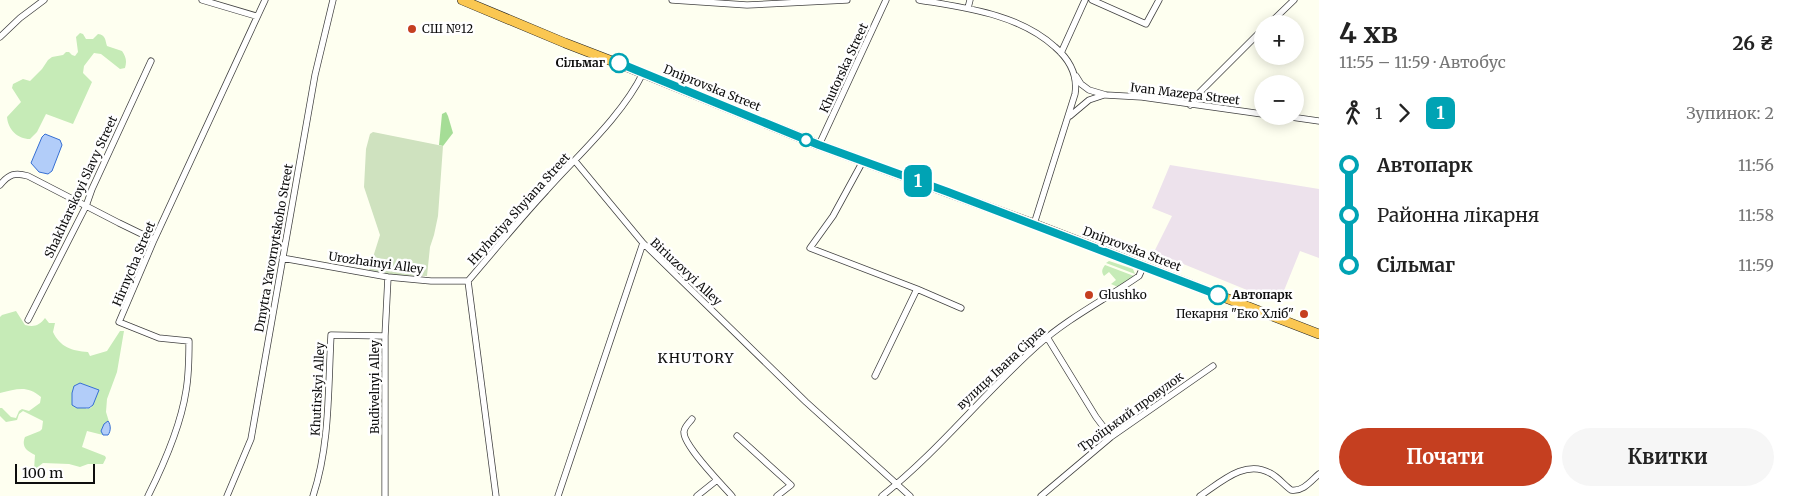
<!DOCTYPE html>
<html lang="uk">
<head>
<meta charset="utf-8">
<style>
	:root { --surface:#fff; --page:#f6f6f6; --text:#222; --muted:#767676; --accent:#c53f20 }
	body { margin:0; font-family:Merriweather,serif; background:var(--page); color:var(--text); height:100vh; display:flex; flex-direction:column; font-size:19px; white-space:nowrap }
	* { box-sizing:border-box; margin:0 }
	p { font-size:16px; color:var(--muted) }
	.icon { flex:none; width:28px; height:28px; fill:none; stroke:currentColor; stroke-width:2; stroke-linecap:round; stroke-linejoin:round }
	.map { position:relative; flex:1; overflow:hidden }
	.side { display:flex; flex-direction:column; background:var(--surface); width:475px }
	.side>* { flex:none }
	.badge { padding:0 10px; border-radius:8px; font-size:18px; line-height:32px }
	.buttons { position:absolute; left:1254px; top:15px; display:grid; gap:10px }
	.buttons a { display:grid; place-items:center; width:50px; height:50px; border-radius:50%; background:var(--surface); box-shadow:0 2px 12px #0003; font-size:25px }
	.scale { position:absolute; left:15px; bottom:12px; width:80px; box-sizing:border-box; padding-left:5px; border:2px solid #0e0e0e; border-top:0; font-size:14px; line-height:18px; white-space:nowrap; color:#0e0e0e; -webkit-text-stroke:4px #fff; paint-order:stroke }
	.map>.badge { position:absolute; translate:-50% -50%; box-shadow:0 0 0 2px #fff }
	.legs { display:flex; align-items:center; gap:8px; height:55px; padding:0 20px; font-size:16px }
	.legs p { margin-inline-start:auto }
	.summary { display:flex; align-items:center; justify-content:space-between; height:85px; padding:0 20px }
	h1 { font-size:28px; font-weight:700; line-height:38px }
	.cta { display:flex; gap:10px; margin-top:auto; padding:10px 20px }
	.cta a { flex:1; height:58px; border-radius:30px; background:var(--accent); color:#fff; font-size:20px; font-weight:700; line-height:58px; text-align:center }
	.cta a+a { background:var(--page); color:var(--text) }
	ul { padding:0 20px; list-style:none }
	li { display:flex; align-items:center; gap:18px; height:50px; font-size:19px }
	li i { display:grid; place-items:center; width:8px; height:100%; margin:0 6px; background:currentColor }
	li i::after { content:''; width:12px; height:12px; margin:-6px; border:4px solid; border-radius:50%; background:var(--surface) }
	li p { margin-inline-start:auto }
	li:first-child i { background:linear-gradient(#0000 50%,currentColor 0) }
	li:last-child i { background:linear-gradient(currentColor 50%,#0000 0) }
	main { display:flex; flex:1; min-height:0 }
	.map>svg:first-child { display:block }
</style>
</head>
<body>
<main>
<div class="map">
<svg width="1319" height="496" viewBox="0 0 1319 496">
	<rect width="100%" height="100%" fill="#fefff0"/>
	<path fill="#ede2ec" d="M1170,165l149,24v69l-19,-7 -21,52 -125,-51 18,-36 -20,-8z"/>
	<path fill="#c6ebb7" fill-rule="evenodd" d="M80,33l3,1 3,5h7l5,-5c8,1 7,6 9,12l15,5c4,6 5,10 3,17l-5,1 -19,-15 -7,-1 -10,13 -1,7 9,9 -19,42 -27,-10 -9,18 -7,7c-13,0 -22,-10 -23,-22l14,-15 -9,-14 1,-4 10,-5 7,2 12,-12 6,-9 4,-3 11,-2 3,-3h3l3,3 3,1 3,-4 -2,-15z
		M1109,261l24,8 2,5 -29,-11z
		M1105,265l29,11 -16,11 -7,-3 5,-4 -7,-8 -5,4c-3,-4 -2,-7 1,-11z
		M16,311l9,14c9,2 14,1 20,-7l4,5h6l-2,9c7,15 19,19 35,20l2,4 17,-5 13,-20h4l-7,41 -10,27 -1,13 4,13 -2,-4 -6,13 1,1 -16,-4 -5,16 23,9 1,2 -3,6h-15l-8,3 -11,-3 -26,-1 -9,7 1,-15c-8,-4 -14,-8 -10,-18l15,-6 2,-2 1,-8 -20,-10 -4,3 -2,6 -11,2 -6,-6v-8h2l9,9 5,1 3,-7 3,-2 7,2 11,-8 1,-6c-14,-12 -24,-8 -41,-4v-76l2,-2zM80,383l19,7 -8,18 -5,1z"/>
	<path fill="#a5dd96" d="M446,112l2,4 5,17 -10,13 -4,-1 3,-31z"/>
	<path fill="#cfe2bf" d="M373,132l70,14 -5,70 -4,19 -4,12 -3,29 -37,-1 -21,-5 11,-35 -16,-48 2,-38 4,-15z"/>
	<path fill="#b2cdf9" stroke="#366fd3" d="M45,134l15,6 2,5 -10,26 -4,3 -9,-2 -8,-9 11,-26z
		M80,383l19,7 -6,15 -4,3h-12l-5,-3v-12l2,-7z
		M108,421c3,4 3,10 0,14h-5l-2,-4 3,-7z"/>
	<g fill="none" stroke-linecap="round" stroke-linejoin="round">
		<defs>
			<path id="minor" d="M202,0l54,16
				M672,0l75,5 100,-5
				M919,0c47,8 100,14 136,47 15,13 23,28 20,47l-41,130
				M1092,0l54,24 13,-24
				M968,8l2,-8
				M1269,24l25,-24
				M0,37l20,-19 24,-18
				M1061,53l24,-53
				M1076,76l5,8 8,6 17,5 36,2 120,17
				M1190,105l10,-13 62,-62
				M1070,116l19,-16 15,-5
				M1284,116l35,5
				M819,145l67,-145
				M575,161l68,82
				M863,161l-30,55 -23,32 107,41
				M0,185c9,-11 15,-13 28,-9l91,47 35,17
				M282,258l106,19 43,4h37
				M28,320l58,-114 6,-17 59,-128
				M1047,337l49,80 15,20
				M875,376l42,-87 44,19
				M692,419c-3,4 -8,8 -8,13 -1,13 38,53 48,64
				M737,436l54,49 -14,11
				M148,496c15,-30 33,-72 38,-105 3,-17 3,-33 3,-50l-30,-3 -40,-16 35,-82 111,-240
				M227,496l24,-57 64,-364 18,-75
				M313,496c17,-51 15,-107 18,-161l54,1
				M385,496v-160l3,-59
				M496,496l-28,-215c26,-30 51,-61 78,-90 32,-36 76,-75 97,-118
				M558,496l85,-253 163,159 104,94
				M697,496l20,-16
				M882,496c57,-45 102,-103 156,-151 30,-27 68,-46 101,-69l4,-9
				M1041,496l70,-59 102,-71
				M1200,496c21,-14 45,-37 70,-23 8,4 14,12 21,17 12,2 20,-9 28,-16"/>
			<path id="highway" d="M462,0l103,43 65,25 189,77 215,79 285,110"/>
		</defs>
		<use href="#minor" stroke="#414141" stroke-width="7"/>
		<use href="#highway" stroke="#1f1f1f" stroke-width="10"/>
		<use href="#minor" stroke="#fff" stroke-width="5.5"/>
		<use href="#highway" stroke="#fac752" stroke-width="9"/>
	</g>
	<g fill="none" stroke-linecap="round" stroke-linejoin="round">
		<defs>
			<path id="line-1" d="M619,63l200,82 129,47 270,103"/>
		</defs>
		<use href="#line-1" stroke="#fff" stroke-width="11"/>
		<use href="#line-1" stroke="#00a3b4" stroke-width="8"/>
	</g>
	<g fill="#c53f20" stroke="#fff" stroke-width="2">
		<circle cx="412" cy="29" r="5"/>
		<circle cx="1089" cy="295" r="5"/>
		<circle cx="1304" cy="314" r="5"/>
	</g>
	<g fill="#fff" stroke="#00a3b4" stroke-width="2.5">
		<circle cx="619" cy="63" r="9"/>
		<circle cx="806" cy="140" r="6"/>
		<circle cx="1218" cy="295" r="9"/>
	</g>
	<g text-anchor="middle" stroke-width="5" stroke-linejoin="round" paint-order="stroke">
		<g font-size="12" fill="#0e0e0e" stroke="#fff" text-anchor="start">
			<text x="422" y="33">СШ №12</text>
			<text x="1099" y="299">Glushko</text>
			<text x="1294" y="318" text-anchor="end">Пекарня "Еко Хліб"</text>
		</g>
		<g font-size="12" font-weight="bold" fill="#0e0e0e" stroke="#fff" text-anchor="end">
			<text x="605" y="67">Сільмаг</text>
			<text x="1232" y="299" text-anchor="start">Автопарк</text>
		</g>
		<g font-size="12" fill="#0e0e0e" stroke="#fff">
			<text transform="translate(844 68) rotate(-65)" y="4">Khutorska Street</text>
			<text transform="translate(712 88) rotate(22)" y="4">Dniprovska Street</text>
			<text transform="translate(1185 94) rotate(7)" y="4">Ivan Mazepa Street</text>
			<text transform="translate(81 187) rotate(-65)" y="4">Shakhtarskoyi Slavy Street</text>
			<text transform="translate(519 209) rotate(-48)" y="4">Hryhoriya Shyiana Street</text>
			<text transform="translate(274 248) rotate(-80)" y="4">Dmytra Yavornytskoho Street</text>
			<text transform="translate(1132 249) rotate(21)" y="4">Dniprovska Street</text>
			<text transform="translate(376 263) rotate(8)" y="4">Urozhainyi Alley</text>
			<text transform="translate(134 264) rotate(-67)" y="4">Hirnycha Street</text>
			<text transform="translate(686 272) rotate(43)" y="4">Biriuzovyi Alley</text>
			<text transform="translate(1001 368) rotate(-43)" y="4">вулиця Івана Сірка</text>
			<text transform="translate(375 387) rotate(-90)" y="4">Budivelnyi Alley</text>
			<text transform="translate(318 389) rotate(-87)" y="4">Khutirskyi Alley</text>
			<text transform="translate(1131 412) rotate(-36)" y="4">Троїцький провулок</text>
		</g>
		<g font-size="14" letter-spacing="1" fill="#0e0e0e" stroke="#fff">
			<text x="696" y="363">KHUTORY</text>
		</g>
	</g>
</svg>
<div class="buttons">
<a>+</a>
<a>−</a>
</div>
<div class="scale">100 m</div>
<b class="badge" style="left:918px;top:181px;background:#00a3b4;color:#fff">1</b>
</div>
<section class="side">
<div class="summary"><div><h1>4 хв</h1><p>11:55 – 11:59 · Автобус</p></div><b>26 ₴</b></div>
<div class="legs"><svg class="icon" aria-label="walk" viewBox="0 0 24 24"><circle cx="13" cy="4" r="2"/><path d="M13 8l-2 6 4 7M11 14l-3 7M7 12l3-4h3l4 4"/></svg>1<svg class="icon" aria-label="forward" viewBox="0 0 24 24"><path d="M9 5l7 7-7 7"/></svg><b class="badge" style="background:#00a3b4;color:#fff">1</b><p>Зупинок: 2</p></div>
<ul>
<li><i style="color:#00a3b4"></i><b>Автопарк</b><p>11:56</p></li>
<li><i style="color:#00a3b4"></i><span>Районна лікарня</span><p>11:58</p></li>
<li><i style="color:#00a3b4"></i><b>Сільмаг</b><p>11:59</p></li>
</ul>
<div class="cta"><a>Почати</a><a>Квитки</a></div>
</section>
</main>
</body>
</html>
